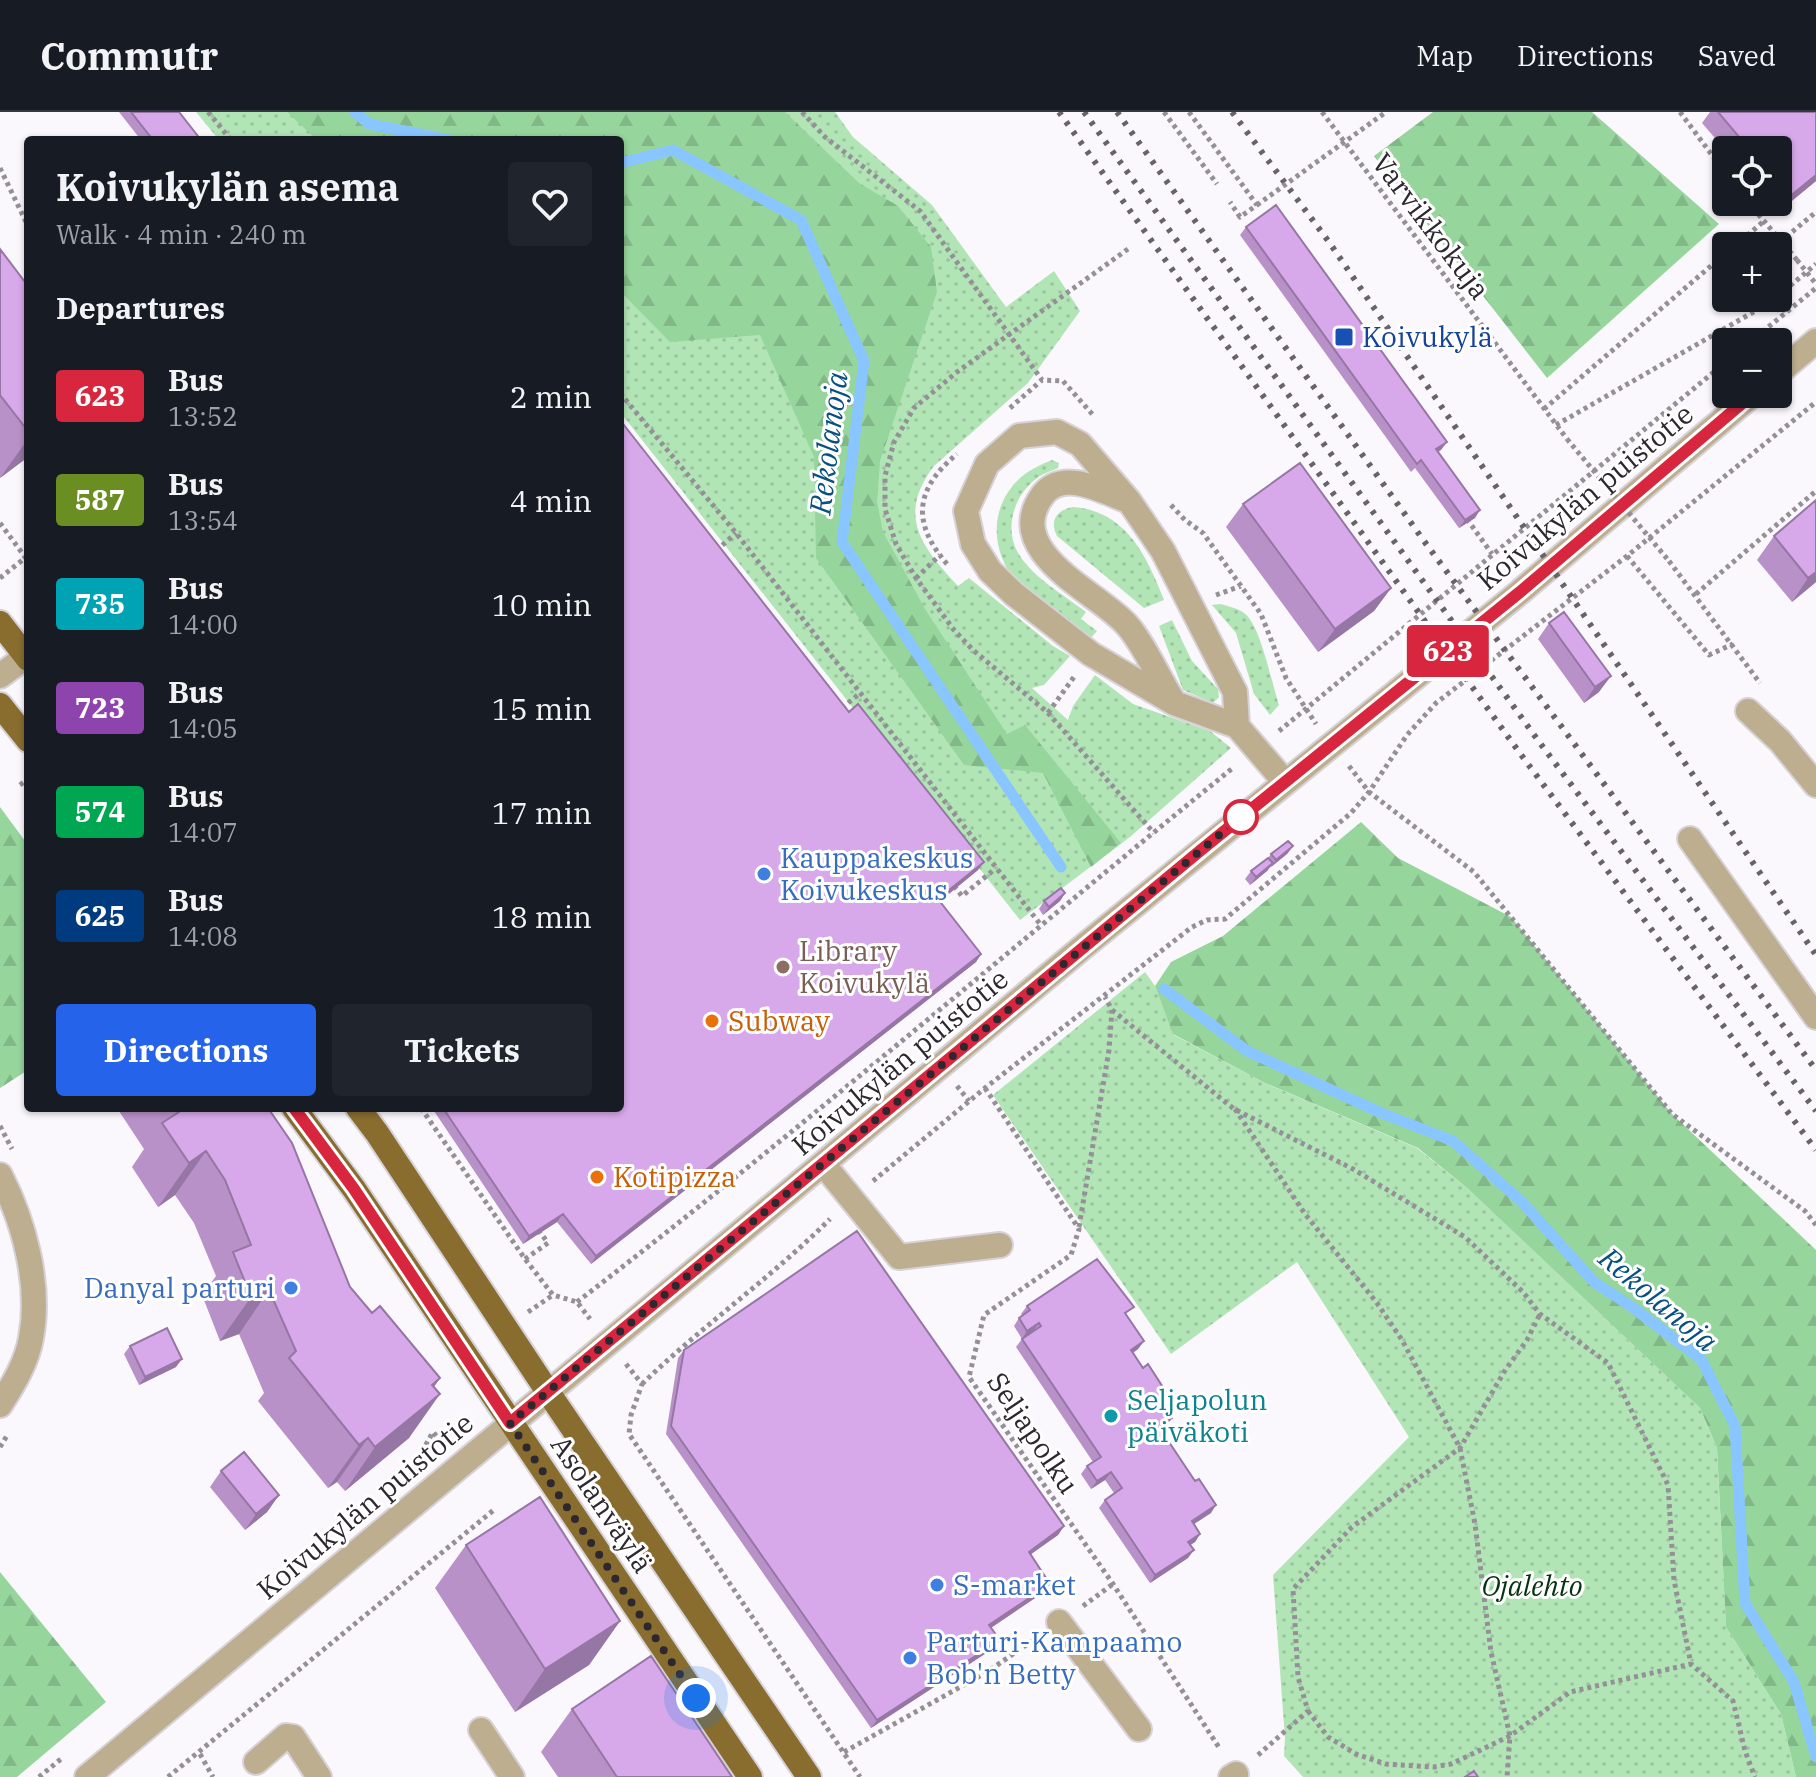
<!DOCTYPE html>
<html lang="en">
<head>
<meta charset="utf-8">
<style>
	:root { --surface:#171b24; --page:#20242c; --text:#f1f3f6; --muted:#9ea1a6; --line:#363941; --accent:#2563eb }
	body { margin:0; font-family:"IBM Plex Serif",serif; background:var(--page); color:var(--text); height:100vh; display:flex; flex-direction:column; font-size:30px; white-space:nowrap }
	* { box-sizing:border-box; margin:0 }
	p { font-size:26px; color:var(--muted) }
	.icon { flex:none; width:44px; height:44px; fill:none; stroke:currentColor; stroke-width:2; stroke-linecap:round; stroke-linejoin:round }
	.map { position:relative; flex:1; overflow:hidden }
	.drawer { position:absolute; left:24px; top:24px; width:600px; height:976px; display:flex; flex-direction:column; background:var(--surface); border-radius:8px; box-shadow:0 2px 6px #0004 }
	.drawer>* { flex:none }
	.badge { padding:0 16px; border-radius:6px; font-size:28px; line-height:52px }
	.fabs { position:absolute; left:1712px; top:24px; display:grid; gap:16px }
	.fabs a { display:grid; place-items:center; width:80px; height:80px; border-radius:8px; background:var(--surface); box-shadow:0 2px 6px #0004; font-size:40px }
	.you { position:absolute; width:40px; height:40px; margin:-20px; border:6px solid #fff; border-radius:50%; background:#1a73e8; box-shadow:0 0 0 12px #1a73e833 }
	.map>.badge { position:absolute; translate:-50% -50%; box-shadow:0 0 0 4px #fff }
	h2 { padding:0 32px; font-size:30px; line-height:72px }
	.round { display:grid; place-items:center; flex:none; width:84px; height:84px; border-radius:8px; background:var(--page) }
	.head { display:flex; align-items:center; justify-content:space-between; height:136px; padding:0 32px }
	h1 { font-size:38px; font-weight:800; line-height:60px }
	.primary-button { display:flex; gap:16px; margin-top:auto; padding:16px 32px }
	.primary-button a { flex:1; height:92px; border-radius:8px; background:var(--accent); color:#fff; font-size:32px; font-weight:800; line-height:92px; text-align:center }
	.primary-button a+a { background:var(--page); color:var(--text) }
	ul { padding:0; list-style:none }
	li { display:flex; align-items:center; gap:24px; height:104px; padding:0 32px }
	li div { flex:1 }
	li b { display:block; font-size:30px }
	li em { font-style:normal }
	li .badge { min-width:88px; font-weight:700; text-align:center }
	header { display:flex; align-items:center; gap:48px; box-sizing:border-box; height:112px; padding:0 40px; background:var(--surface); border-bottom:2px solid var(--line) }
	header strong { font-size:38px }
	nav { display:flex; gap:44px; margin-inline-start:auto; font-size:28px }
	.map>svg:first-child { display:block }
</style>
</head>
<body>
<header>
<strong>Commutr</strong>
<nav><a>Map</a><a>Directions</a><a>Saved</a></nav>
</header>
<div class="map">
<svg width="1816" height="1665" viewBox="0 0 1816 1665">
	<defs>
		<pattern id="green-dots" width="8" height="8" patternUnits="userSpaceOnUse" patternTransform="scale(2)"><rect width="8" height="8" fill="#b2e5b6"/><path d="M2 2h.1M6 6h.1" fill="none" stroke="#99c49d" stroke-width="1.8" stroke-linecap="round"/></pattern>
		<pattern id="forest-firs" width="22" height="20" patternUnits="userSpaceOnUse" patternTransform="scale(2)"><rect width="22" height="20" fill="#96d59c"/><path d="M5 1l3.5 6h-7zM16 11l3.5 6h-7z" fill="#82b787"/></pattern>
	</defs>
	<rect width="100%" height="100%" fill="#fbf8fd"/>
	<path fill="url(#green-dots)" d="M196,0h639l18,25 79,68 74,102 48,-36 26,40 -52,72 -94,83c-38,50 -12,81 24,120l11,-8 84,68 17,10 -26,29 -12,3 36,32 5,-14 22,-31 38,29 77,27 21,17 -101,89 -110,83 -400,-508v-272h-401z
		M1052,348l7,3 -1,5c-7,3 -16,6 -22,11 -23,17 -33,52 -16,77 15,23 44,39 66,56l-5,7 16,12 -7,8c-23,-17 -49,-34 -70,-54 -26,-25 -32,-68 -9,-97 10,-14 26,-22 41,-28z
		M1073,395c53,4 74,49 91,93l-20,8 -87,-72c-8,-16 0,-26 16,-29z
		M1220,492c11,3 23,5 29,14 13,17 23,65 30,87l-9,10 -16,-21 -18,-61 -24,-28z
		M1172,508l20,41 26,28 1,8 -6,6 -30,-13 -24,-64z
		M1145,860l10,14 19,49 91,48 152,65 50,40 233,220 17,40 9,179 55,87 15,63h-493l-19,-21 1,-17 -12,-164 136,-138 -112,-175 -126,92 -178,-259z"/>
	<path fill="url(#forest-firs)" d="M287,0h498l74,71 39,23 33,41 6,45 -57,169 -3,41 6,30 42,77 82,125 18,-9 96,118 -30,24 -48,-94 -79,-8 -148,-207 -2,-101 -54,-122 -90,7 -50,-51v-151h-303z
		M1433,0h159l127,112 -172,154 -173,-222z
		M0,695l28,38v225l-28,18z
		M1361,710l37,36 113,59 161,197 144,136v527h-20l-15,-63 -55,-87 -9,-179 -17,-40 -233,-220 -49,-40 -153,-65 -92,-49 -18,-48 16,-24 52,-26z
		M0,1460l106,130 -89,75h-17z"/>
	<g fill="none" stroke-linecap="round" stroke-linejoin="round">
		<path stroke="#89c6ff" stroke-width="11" d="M355,0l14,12 81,16
			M620,51l53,-13 128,70 63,141 -22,181 219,325
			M1164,877l83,62 132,61 74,29 69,61 72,80 38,25 69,52 34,67 10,177 49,79 22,75"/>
		<defs>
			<path id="minor" d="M1778,261l38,-32
				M1126,388c-24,-9 -64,-32 -84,-4 -40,57 56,96 85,129 17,19 31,52 45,74
				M0,564l28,-21
				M1748,599l32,30 36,44
				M1237,614l-2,-34 -72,-141 -34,-50 -49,-57 -23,-12 -38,4 -32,28 -21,47 7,33 17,27 24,23 77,60 83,49 63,23 48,56
				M1690,727l126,178
				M824,1053l75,92 101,-12
				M0,1063c24,47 41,109 31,163 -4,24 -18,47 -31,67
				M1059,1510l80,107
				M481,1618l31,47
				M256,1650l30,-26 7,1 26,40
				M87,1665l996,-830 437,-355 233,-198
				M1231,1665l5,-3"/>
			<path id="major" d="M0,511l28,36
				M0,593l28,35
				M294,996l60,81 396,588
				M358,996l19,25 171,259 261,385"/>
		</defs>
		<use href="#minor" stroke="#d6d2d8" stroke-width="28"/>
		<use href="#major" stroke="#d6d2d8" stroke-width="28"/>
		<path stroke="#959097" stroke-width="5" stroke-dasharray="4 4" stroke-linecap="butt" d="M208,0l23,28
			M802,0l23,25 95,74 122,169 21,1 31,35
			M1164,0l53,72
			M1189,0l68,93 -17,12 -10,-15
			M1322,0l245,327
			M1680,0l46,62
			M0,56l28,58
			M1748,90l49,58
			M1780,130l36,-30
			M1735,134l29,-25
			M1128,137l-171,123 -43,36 -20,34 -9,34v33l11,35 20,34 38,52 19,20 75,63 106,120
			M1778,184l38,-32
			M1750,230l66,-54
			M620,281l116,140 304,391
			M1010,296l32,-28
			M1544,297l182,-156
			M1556,313l215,-123 12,12
			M1171,393l14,15 18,13 58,81 25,64 30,46
			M1467,407l25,35
			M0,411l28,38
			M719,439l-1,-2 18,-16
			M1627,444l82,99 24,-11
			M1669,449l91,122
			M947,452c-36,-42 -32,-75 10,-110
			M0,466l25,-20
			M916,466l24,-23
			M1696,482l120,-103
			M1216,483l25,-9
			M842,596l17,-14
			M1048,601l26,-36
			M1279,619l447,-369
			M1349,654l20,26 105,80 198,242 133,97 11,14
			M20,673l8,-6
			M954,774l8,10 33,-27
			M1112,898l122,99 119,60 112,68 58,55 17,22 68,49 60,122 6,95 17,84 42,37 12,50 10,26
			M957,974l12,15
			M985,976l94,141 -8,26 -87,60 -15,62 144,207 107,165
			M421,996l104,151 28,36 24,7 13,17
			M1235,997l70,105 72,89 25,37 58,108 15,76 16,128 19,84 -3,41
			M0,1014l12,23
			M873,1069l112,-93 207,-161 15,-7 18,-1 126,-106 18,-21 38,-57 29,-32 191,-147 189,-154
			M1079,1115l30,-177 3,-40 -7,-13
			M525,1147l23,-16 -12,-16
			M577,1190c224,-172 437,-357 657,-535
			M528,1200l25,-17
			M626,1252l16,20 -11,31 -2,19 231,343
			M642,1272c60,-58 129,-106 188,-165
			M0,1335l8,-13
			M418,1347l15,-27 9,11
			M1083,1494l30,-22
			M1308,1599l20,26 28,17 30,10 48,3 17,-3 59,-28 60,-44 121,-28
			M844,1640l143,-80 48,-33
			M200,1642l13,23
			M1258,1643l50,-44 -10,-34 -5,-88 59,-62 108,-79 44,-76 23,-32 13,-26
			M39,1665l22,-18
			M168,1665l327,-268"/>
		<use href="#minor" stroke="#bcae8e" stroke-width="24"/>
		<use href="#major" stroke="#886d2f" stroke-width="24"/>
		<path stroke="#68636a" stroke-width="6" stroke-dasharray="4 8" stroke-linecap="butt" d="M1059,0l460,640 297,398
			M1084,0l453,627 279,372
			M1117,0l307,429 392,529
			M1232,0l97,130 487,713"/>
		<path stroke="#959097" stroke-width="5" stroke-dasharray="4 4" stroke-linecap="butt" d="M1257,93l129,-93
			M1797,148l19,24
			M1567,327l102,122"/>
	</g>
	<path fill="#b991c9" d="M119,0h60l22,28h-60z
		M1710,0h106v69l-39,32 -9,-11h10v-52h-52v1l-24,-28z
		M1246,115l201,215 -9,10 37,66 -16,10 -44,-60 -4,4 -171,-237z
		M0,137l28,37v171l-28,21z
		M1243,392l148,84 -17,23 -56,41 -92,-125z
		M1774,424l42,46 -24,20 -35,-42z
		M1549,511l50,69 -15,11 -46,-64z
		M849,600l135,150 -6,8 -38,31 41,53 -5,8 -385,302 -34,-42 -34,22 -91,-136h188z
		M1293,734l-6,8 -17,13 -3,4 -17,14 -5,-6 6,-8 17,-13 3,-4z
		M1065,781l-5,8 -17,14 -4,-6 5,-8z
		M117,996h151l82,179 22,26 68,65 -6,9 -25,51 -64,53 -8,-9 -9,6 -70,-87 6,-8 -25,-59 -19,7 -18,-46 14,-19 -22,-53 -19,-28 -17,12 -26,-40 12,-18z
		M1027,1194l100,10 17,25 -6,8 -5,4 27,48 6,25 -6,4 51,83 -17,11 6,10 -5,8 -5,3 -2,13 -38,25 -51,-75 6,-8 9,-7 -9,-13 -14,9 -10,-15 6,-8 6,-4 -77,-115 6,-8 -8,-13 5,-8 4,-2 -2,-2z
		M130,1234l46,21 -37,18 -15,-31z
		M684,1238l380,176 -6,9 -28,19 14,38 -53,36 9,12 -6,8 -123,80 -205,-294 12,-76z
		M221,1359l58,24 -12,17 -22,18 -35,-43z
		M466,1433l154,76 -31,44 -74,47 -80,-124z
		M572,1597l160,68h-174l-17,-25z"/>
	<path fill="#9676a4" d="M1816,63v6l-39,32 12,-16z
		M28,327v18l-28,21z
		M1447,330l-6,8 -11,7 6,-8z
		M1480,398l-5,8 -16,10 6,-8z
		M1816,460v10l-24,20 16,-24z
		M1391,476l-17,23 -56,41 17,-23z
		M1611,564l-12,16 -15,11 11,-16z
		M1293,734l-6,8 -17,14 6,-8z
		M984,750l-6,8 -45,37 5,-8z
		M1273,751l-6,8 -17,14 6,-8z
		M1065,781l-5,8 -17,14 6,-8z
		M981,842l-5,8 -385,302 5,-8z
		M206,1039l-31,44 -17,12 31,-44z
		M563,1102l-6,8 -34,22 6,-8z
		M269,1178l-30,44 -19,7 31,-44z
		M1039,1211l-6,8 -11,8 5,-8z
		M1144,1229l-6,8 -13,9 6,-8z
		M182,1247l-6,8 -37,18 6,-8z
		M440,1266l-27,38 27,-22 -31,44 -64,53 30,-44 57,-62z
		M1172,1306l-6,8 -13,9 6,-8z
		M368,1326l-31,44 -9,6 31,-43z
		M1111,1360l-6,8 -14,9 6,-8z
		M279,1383l-12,17 -22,18 11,-16z
		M1216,1393l-5,8 -25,16 6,-8z
		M1064,1414l-6,9 -35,25 6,-8z
		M1200,1422l-5,8 -12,8 5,-8z
		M1194,1438l-6,8 -38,25 5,-8z
		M1050,1472l-6,8 -61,41 6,-8z
		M620,1509l-31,44 -74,47 30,-43z
		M1000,1528l-6,8 -123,80 6,-8z"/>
	<path fill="#d7a9ea" stroke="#9676a4" stroke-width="2" d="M131,0h48l22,28h-48z
		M1718,0h98v63l-27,22 -11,-13v-34h-28z
		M1276,93l171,237 -11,7 44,61 -15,10 -44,-60 -4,4 -171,-237z
		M0,137l28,37v145l-28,-36z
		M620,308l229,292 9,-8 126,158 -46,37 43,55 -385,302 -33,-42 -34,22 -86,-128h177z
		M1300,351l91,125 -56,41 -92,-125z
		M1816,388v72l-8,6 -34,-42z
		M1564,500l47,64 -16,11 -46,-64z
		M1288,729l5,5 -17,14 -5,-6z
		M1268,746l5,5 -17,14 -5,-6z
		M1061,776l4,5 -16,14 -5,-6z
		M177,996h91l24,35 58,144 22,26 8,-7 60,72 -8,7 8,9 -65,53 -7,-9 -9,7 -70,-87 7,-7 -27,-61 -18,7 -18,-45 18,-7 -26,-65 -19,-29 -17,12 -27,-40 17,-11z
		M857,1119l207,295 -35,26 21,32 -61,41 11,15 -123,80 -206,-294 13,-76z
		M1097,1147l37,48 -9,6 19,28 -13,9 12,18 5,-4 18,28 -8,5 14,21 -13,9 36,54 4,-2 17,26 -24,16 8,13 -12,8 6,8 -39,25 -50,-75 17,-12 -11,-16 -14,9 -10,-15 14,-9 -79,-118 19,-13 -2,-3 -12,8 -8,-13 11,-8 -3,-4z
		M167,1216l15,31 -37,18 -15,-31z
		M244,1340l35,43 -23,19 -35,-43z
		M540,1385l80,124 -75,48 -79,-124z
		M651,1544l81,121h-115l-45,-68z
		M1474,1659l4,6h-13z"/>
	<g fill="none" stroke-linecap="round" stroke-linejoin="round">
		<defs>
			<path id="line" d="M294,996l60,81 156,234 691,-573 319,-258 233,-198"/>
		</defs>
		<use href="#line" stroke="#fff" stroke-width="18"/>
		<use href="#line" stroke="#d7263d" stroke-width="12"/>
		<path stroke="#2d272f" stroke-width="8" stroke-dasharray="0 14.4" d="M696,1586l-186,-275 731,-606"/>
	</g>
	<rect fill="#1a4fb4" stroke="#fff" stroke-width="3" x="1334" y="215" width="20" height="20" rx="4"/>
	<circle fill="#fff" stroke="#d7263d" stroke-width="4" cx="1241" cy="705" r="16"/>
	<g fill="#3f7fe0" stroke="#fff" stroke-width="3">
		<circle cx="764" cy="762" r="8"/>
		<circle cx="291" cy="1176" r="8"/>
		<circle cx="937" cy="1473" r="8"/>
		<circle cx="910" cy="1546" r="8"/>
	</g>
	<circle fill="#8d6e63" stroke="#fff" stroke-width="3" cx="783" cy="855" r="8"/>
	<g fill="#e8710a" stroke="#fff" stroke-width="3">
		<circle cx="712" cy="909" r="8"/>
		<circle cx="597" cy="1065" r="8"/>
	</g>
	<circle fill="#0f9aa8" stroke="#fff" stroke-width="3" cx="1111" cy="1304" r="8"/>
	<g text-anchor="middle" stroke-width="6" stroke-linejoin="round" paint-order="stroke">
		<g font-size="28" fill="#2d272f" stroke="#fff">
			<text transform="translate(1431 114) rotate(53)" y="10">Varvikkokuja</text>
			<text transform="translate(1585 385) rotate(-40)" y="10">Koivukylän puistotie</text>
			<text transform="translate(900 950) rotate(-40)" y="10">Koivukylän puistotie</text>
			<text transform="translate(1033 1321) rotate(56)" y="10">Seljapolku</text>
			<text transform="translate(602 1392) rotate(56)" y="10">Asolanväylä</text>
			<text transform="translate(365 1394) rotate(-40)" y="10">Koivukylän puistotie</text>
		</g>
		<g font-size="28" fill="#164399" stroke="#fff" text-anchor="start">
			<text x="1362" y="235">Koivukylä</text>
		</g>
		<g font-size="28" fill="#366cbe" stroke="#fff" text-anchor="start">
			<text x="780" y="756">Kauppakeskus<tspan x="780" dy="32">Koivukeskus</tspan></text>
			<text x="275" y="1186" text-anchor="end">Danyal parturi</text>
			<text x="953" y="1483">S-market</text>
			<text x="926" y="1540">Parturi-Kampaamo<tspan x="926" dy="32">Bob'n Betty</tspan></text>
		</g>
		<g font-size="28" fill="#785e54" stroke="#fff" text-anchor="start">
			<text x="799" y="849">Library<tspan x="799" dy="32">Koivukylä</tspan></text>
		</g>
		<g font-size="28" fill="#c56008" stroke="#fff" text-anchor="start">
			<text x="728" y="919">Subway</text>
			<text x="613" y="1075">Kotipizza</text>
		</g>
		<g font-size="28" fill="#0d838f" stroke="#fff" text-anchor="start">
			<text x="1127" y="1298">Seljapolun<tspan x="1127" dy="32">päiväkoti</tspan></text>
		</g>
		<g font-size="28" font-style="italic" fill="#04330e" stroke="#fff">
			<text x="1532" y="1484">Ojalehto</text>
		</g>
		<g font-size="30" font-style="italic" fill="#094f82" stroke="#fff">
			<text transform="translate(829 331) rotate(-83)" y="10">Rekolanoja</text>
			<text transform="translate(1658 1188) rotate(40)" y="10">Rekolanoja</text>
		</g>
	</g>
</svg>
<div class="fabs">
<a><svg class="icon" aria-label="locate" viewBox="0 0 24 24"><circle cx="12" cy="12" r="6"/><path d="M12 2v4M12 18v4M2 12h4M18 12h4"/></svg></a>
<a>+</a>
<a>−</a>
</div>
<div class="you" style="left:696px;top:1586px"></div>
<b class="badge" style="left:1448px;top:539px;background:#d7263d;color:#fff">623</b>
<section class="drawer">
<div class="head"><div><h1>Koivukylän asema</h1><p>Walk · 4 min · 240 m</p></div><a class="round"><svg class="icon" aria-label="heart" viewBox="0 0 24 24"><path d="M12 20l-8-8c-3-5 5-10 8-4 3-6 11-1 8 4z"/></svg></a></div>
<h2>Departures</h2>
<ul>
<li><span class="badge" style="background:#d7263d;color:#fff">623</span><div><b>Bus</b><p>13:52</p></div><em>2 min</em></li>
<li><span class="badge" style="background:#6b8e23;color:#fff">587</span><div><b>Bus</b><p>13:54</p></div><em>4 min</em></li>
<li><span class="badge" style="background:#00a3b4;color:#fff">735</span><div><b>Bus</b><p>14:00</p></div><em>10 min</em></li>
<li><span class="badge" style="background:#8e44ad;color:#fff">723</span><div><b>Bus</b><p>14:05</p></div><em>15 min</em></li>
<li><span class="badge" style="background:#00a651;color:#fff">574</span><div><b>Bus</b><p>14:07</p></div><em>17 min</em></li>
<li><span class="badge" style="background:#003b80;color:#fff">625</span><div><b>Bus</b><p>14:08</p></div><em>18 min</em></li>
</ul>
<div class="primary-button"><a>Directions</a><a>Tickets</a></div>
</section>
</div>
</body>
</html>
